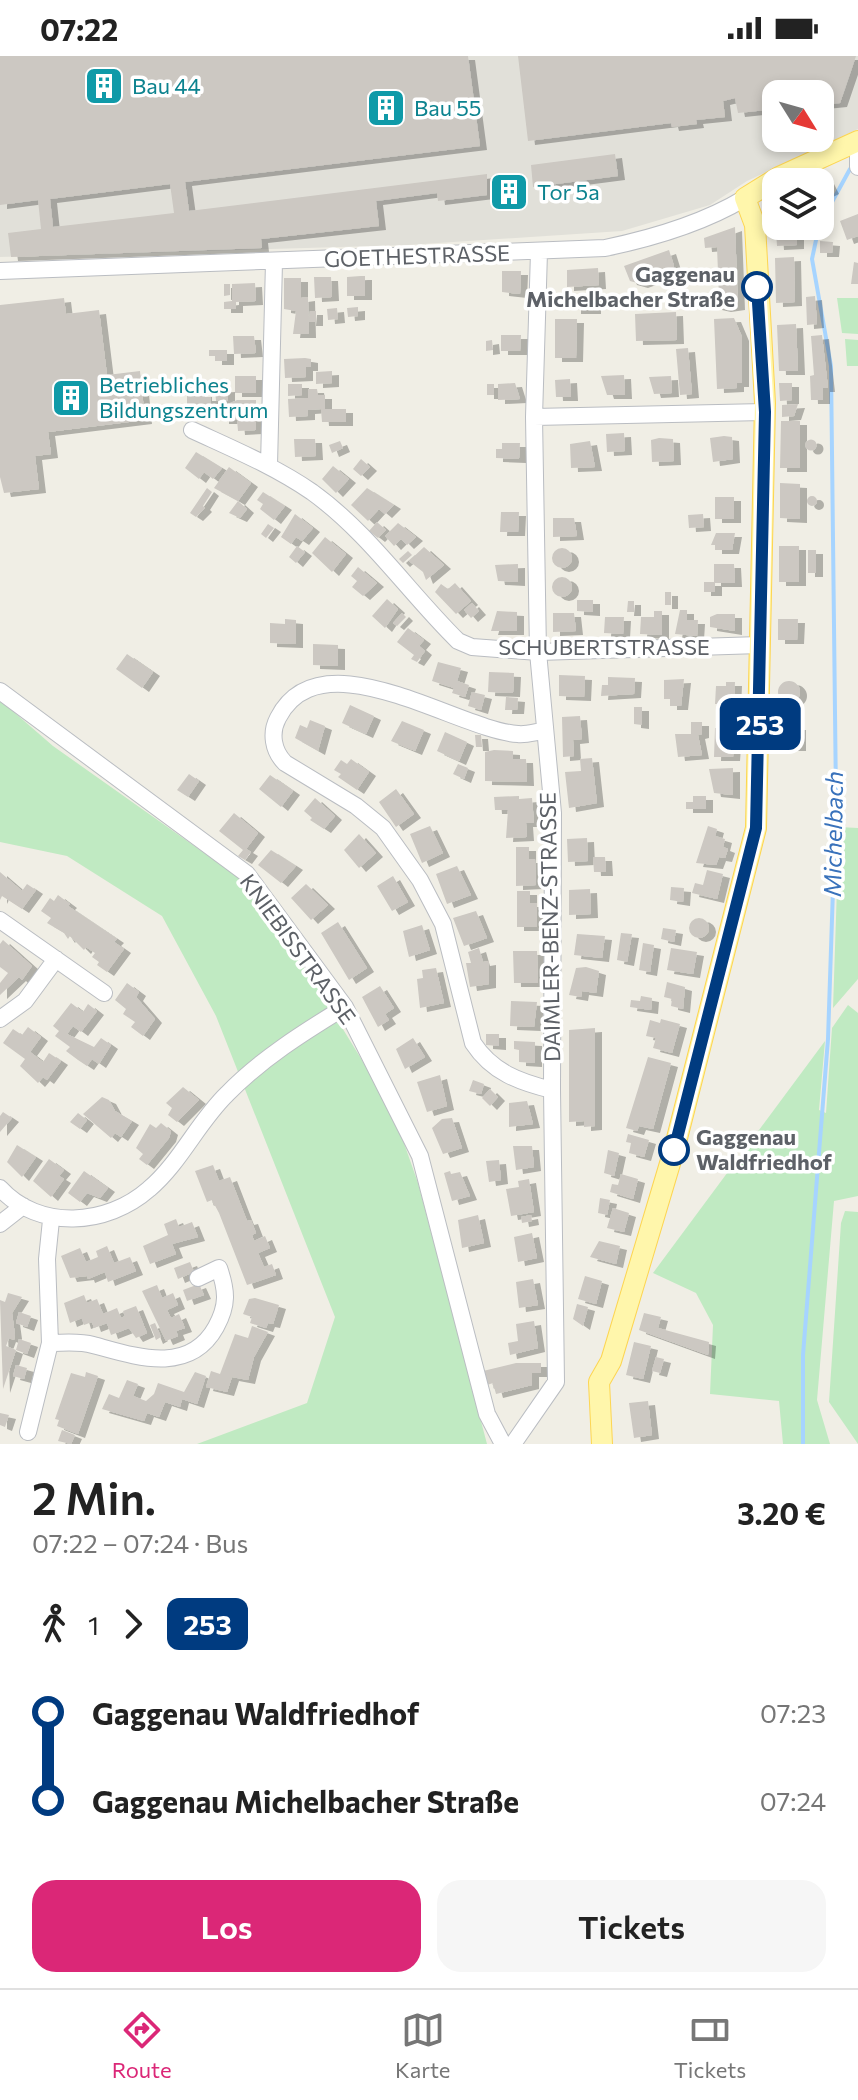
<!DOCTYPE html>
<html lang="de">
<head>
<meta charset="utf-8">
<style>
	:root { --surface:#fff; --page:#f6f6f6; --text:#222; --muted:#767676; --line:#e0e0e0; --accent:#db2777 }
	body { margin:0; font-family:Commissioner,sans-serif; background:var(--page); color:var(--text); height:100vh; display:flex; flex-direction:column; font-size:30px; white-space:nowrap }
	* { box-sizing:border-box; margin:0 }
	p { font-size:26px; color:var(--muted) }
	.icon { flex:none; width:44px; height:44px; fill:none; stroke:currentColor; stroke-width:2; stroke-linecap:round; stroke-linejoin:round }
	.map { position:relative; height:1388px; overflow:hidden }
	.drawer { display:flex; flex-direction:column; background:var(--surface); flex:1 }
	.drawer>* { flex:none }
	.badge { padding:0 16px; border-radius:12px; font-size:28px; line-height:52px }
	.needle { width:52px; rotate:127deg }
	.buttons { position:absolute; left:762px; top:24px; display:grid; gap:16px }
	.buttons a { display:grid; place-items:center; width:72px; height:72px; border-radius:16px; background:var(--surface); box-shadow:0 4px 12px #0003; font-size:40px }
	.map>.badge { position:absolute; translate:-50% -50%; box-shadow:0 0 0 4px #fff }
	.legs { display:flex; align-items:center; gap:12px; height:88px; padding:0 32px; font-size:26px }
	.legs p { margin-inline-start:auto }
	.summary { display:flex; align-items:center; justify-content:space-between; height:136px; padding:0 32px }
	h1 { font-size:44px; font-weight:600; line-height:60px }
	.button { display:flex; gap:16px; margin-top:auto; padding:16px 32px }
	.button a { flex:1; height:92px; border-radius:24px; background:var(--accent); color:#fff; font-size:32px; font-weight:600; line-height:92px; text-align:center }
	.button a+a { background:var(--page); color:var(--text) }
	ul { padding:0 32px; list-style:none }
	li { display:flex; align-items:center; gap:28px; height:88px; font-size:30px }
	li i { display:grid; place-items:center; width:12px; height:100%; margin:0 10px; background:currentColor }
	li i::after { content:''; width:20px; height:20px; margin:-10px; border:6px solid; border-radius:50%; background:var(--surface) }
	li p { margin-inline-start:auto }
	li:first-child i { background:linear-gradient(#0000 50%,currentColor 0) }
	li:last-child i { background:linear-gradient(currentColor 50%,#0000 0) }
	.status { display:flex; justify-content:space-between; align-items:center; height:56px; padding:0 40px; background:var(--surface); direction:ltr }
	.status svg { height:22px; fill:currentColor }
	.menu { display:flex; justify-content:space-around; align-items:center; height:112px; border-top:2px solid var(--line); background:var(--surface); font-size:22px; color:var(--muted) }
	.menu a { display:grid; justify-items:center; gap:4px }
	.menu .current { color:var(--accent) }
	.map>svg:first-child { display:block }
</style>
</head>
<body>
<div class="status"><b>07:22</b><svg viewBox="0 0 49 12"><path d="M0 12V9h3v3zM5 12V6h3v6zM10 12V3h3v9zM15 12V0h3v12zM26 1h20v11H26zM47 4h2v5h-2z"/></svg></div>
<div class="map">
<svg width="858" height="1388" viewBox="0 0 858 1388">
	<defs>
		<filter id="shadow"><feDropShadow dx="7" dy="4" stdDeviation="0" flood-color="#0004"/></filter>
	</defs>
	<rect width="100%" height="100%" fill="#f0eee5"/>
	<path fill="#e1e0d9" fill-rule="evenodd" d="M0,0h858v73l-111,52 -37,24 -88,26 -214,14 -408,12zM776,38h44v44h-44z"/>
	<path fill="#c0eac2" d="M837,242h21v36l-16,-1z
		M845,283l13,1v26h-11z
		M0,644l53,46 188,133 73,103 78,127 26,74 69,261h-290l110,-41 28,-86 -119,-301 -54,-100 -95,-60 -67,-14z
		M839,771l19,1v151l-25,29z
		M848,949l10,8v183l-24,5 -17,199 13,44h-47l-4,-43 -69,-7 3,-69 -17,-32 -43,-20 172,-232 -6,69 7,3 6,-85z
		M845,1155l13,1v232l-29,-42 12,-179z"/>
	<g fill="none" stroke-linecap="round" stroke-linejoin="round">
		<path stroke="#a6d4ff" stroke-width="4" d="M820,168l30,-55
			M803,1388v-89l25,-316 8,-240 -5,-433 -19,-107 7,-33"/>
	</g>
	<path fill="#ccc8c2" fill-rule="evenodd" filter="url(#shadow)" d="M0,0h468l12,90 -295,36 4,29 298,-37v21l-49,6 -1,-8 -61,8 3,25 -118,13 1,9 -251,9 -3,-24 33,-4 -3,-29 -38,5zM170,128l4,29 -121,14 -3,-28z
		M518,0h338l-16,47 -20,2v-11h-44v15l-38,4 -3,-15 -12,3 2,16 -29,3 1,4 -25,3 -1,-4 -143,18z
		M615,98l3,22 -85,11 -2,-22z
		M824,118l8,16 -12,6v-14h-12z
		M513,121l2,29 -10,1 -1,-29z
		M858,158v22l-11,4 -7,-19z
		M735,171l3,79 -14,2 -9,-2v-8h4l-2,-51 -12,1 -1,-10z
		M797,174v15l-20,1 -1,-15z
		M820,185l13,1 -1,11h-12z
		M669,194l5,16 -6,8 -27,10 -11,-3 -6,-15z
		M794,201l1,45 -19,1 -1,-45z
		M854,206l4,1v21h-7z
		M598,212l1,17 -32,2v-17z
		M502,215h19l-1,23 -18,-2z
		M361,220h4v20h-18v-19z
		M314,221h17l1,20 -17,1z
		M284,222h17v20l7,-1 1,37h-16l3,-23 -12,-2z
		M255,227l1,18 -20,1v7h-12v-7l8,-1v-17z
		M224,228h6v11l-6,1z
		M815,240l2,28 -10,1 -1,-28z
		M64,242l2,16 33,-4 8,65 33,-4 5,49 -97,12 3,22 -16,2 4,33 -35,4 -4,-16v-172z
		M574,247h20v7h-20z
		M358,251v9l-10,1 -1,-9z
		M337,252l1,11 -10,1 -1,-11z
		M310,255h6v11h-7z
		M676,256l1,28 -41,1 -1,-27z
		M734,262l8,19v46h-5v5l-20,1 -3,-70z
		M555,263h22l-1,39h-21z
		M796,268l2,47h-19l-2,-46z
		M501,279h20l-1,16h-19z
		M822,279l6,53h-5v12h-12l-1,-24 4,-1 -3,-39z
		M233,280h21l2,17 -22,1z
		M492,284l1,10 -7,1v-10z
		M688,292l4,46 -12,1 -4,-46z
		M209,294h18v11h-12v-5h-6z
		M305,302l6,1v8h-5v10l-21,1 -1,-19z
		M332,315v12l-16,1v-12z
		M624,319l1,20h-18l-6,-19z
		M235,320h21v17h-21z
		M671,320l1,17 -18,1 -5,-17z
		M570,323l1,18h-15l-1,-17z
		M515,327l5,16 -22,1v-16z
		M779,327h13v17l-12,1z
		M288,328h14v11l-14,1z
		M487,328h7v11h-7z
		M228,332v13h-12l-1,-12z
		M308,333h9l1,6h7v14h21v13h-24l-1,-13 -13,1v6l-19,1 -1,-18 20,-1z
		M187,337h18v4h6v13h-24z
		M237,344h19v30l-18,1 -1,-11h-15v-13z
		M798,348l-4,12 -12,1v-12z
		M781,365h19v47h-20z
		M624,377l1,18 -18,1 -1,-18z
		M724,380l8,1 1,22 -20,3 -3,-24z
		M659,382l14,1 1,22 -22,1 -1,-22z
		M294,383h21l1,17 -21,1z
		M805.5 389a5.5 5.5 0 1 1 11 0a5.5 5.5 0 1 1-11 0Z
		M340,385l3,7 -11,5 -3,-8z
		M590,385l5,26 -24,1 -1,-24z
		M502,387h18l-1,16 -23,-1v-9h6z
		M196,396l26,16 -9,11 -9,-7 -5,7 -14,-11z
		M361,403l9,8 -9,9 -8,-7z
		M333,410l16,13 -13,14 -14,-14z
		M229,411l22,16 -13,18 9,8 -7,9 -11,-5 9,-12 -24,-13z
		M780,427l20,1v35l-20,-1z
		M207,432l5,4 -9,14 2,2 -9,9 -6,-4z
		M367,432l27,17 -9,9 -6,-5 -11,12 -17,-16z
		M263,436l22,14 -11,14 -14,-11 3,-5 -6,-4z
		M807 445a5 5 0 1 1 10 0a5 5 0 1 1-10 0Z
		M715,441h19v22h-19z
		M501,456h18l-1,20h-18z
		M295,458l18,14 -11,13 -6,-4 -5,7 -10,-7z
		M703,458l1,13 -15,1 -1,-13z
		M553,462h21l3,18 -24,1z
		M377,466l9,8 -8,8 -9,-7z
		M398,467l18,14 -9,8 -6,-6 -7,7 -9,-10z
		M268,468l6,4 -8,10 -5,-4z
		M716,477h19l-3,17h-17v-5h-4z
		M325,481l21,17 -14,18 -20,-19z
		M297,490l8,6 -9,11 -7,-6z
		M779,490h20v36h-20z
		M424,491l20,18 -18,15 -3,-8 -14,-11z
		M552 502a10 10 0 1 1 20 0a10 10 0 1 1-20 0Z
		M808,494h8v23h-8z
		M408,495l4,4 -9,8 -4,-4z
		M518,508v18l-20,-1 -3,-16z
		M714,508h20l1,19h-20v9h-11v-10h10z
		M358,511l19,16 -14,13 -11,-9 5,-6 -6,-5z
		M552 531a10 10 0 1 1 20 0a10 10 0 1 1-20 0Z
		M455,527l16,18 -15,13 -21,-22 6,-8 7,5z
		M665,536h6v13h-6z
		M387,543l11,10 -13,19 -13,-12z
		M577,544h16v12l-16,-1z
		M628,545h6v11h-7z
		M472,547l7,8 -8,7 -7,-8z
		M680,554h7v10h11l-1,16 -22,-2z
		M497,555l20,1v19h-26z
		M654,555h8v24l-22,-1 1,-17h13z
		M402,557l4,4 -9,9 -4,-3z
		M553,557h21l2,18 -23,1z
		M717,558h18v17l-25,-4v-10z
		M605,561h19l-1,17 -19,-1z
		M285,563l11,1v24l-26,-1v-20l15,1z
		M778,563h20l-1,21h-19z
		M408,572l16,12 -5,6 6,5 -8,11 -6,-3 3,-4 -17,-13z
		M313,588l25,1v21l-25,-1z
		M127,598l26,18 -11,16 -26,-19z
		M438,606l23,6 -4,13 12,4 -4,12 -13,-4 2,-5 -22,-7z
		M489,616l25,1 -1,20 -25,-1z
		M559,619l26,1 -1,21 -25,-1z
		M608,621l27,1 -1,16 -33,2 1,-11h6z
		M684,623l-3,27h-11v-7h-6v-19z
		M778 636a11 11 0 1 1 22 0a11 11 0 1 1-22 0Z
		M726,626h9l-1,22h-19l1,-18h10z
		M472,636l13,3 -4,15 -13,-4z
		M506,641l12,1 -1,12h-12z
		M350,649l24,11 -8,18 -24,-11z
		M634,651h8v18l-8,-1z
		M580,660l2,23 -9,1 1,16 -11,1 -1,-40z
		M310,664l15,6 -7,25 -23,-13 5,-13 7,3z
		M402,665l22,9 -9,21 -24,-10z
		M691,666h11v12l-4,1 4,20 -24,2 -3,-23h16z
		M782,670h17v21h-17z
		M715,672l20,1 -2,28h-19z
		M445,676l22,10 -8,19 -22,-10z
		M475,679h6l1,12h-6z
		M494,694l19,1v8h13l1,23 -42,-1v-29z
		M592,702l5,45 -28,5 -4,-36 16,-1 -1,-12z
		M351,703l18,13 -12,18 -19,-13 3,-3 -7,-4 7,-10 6,4z
		M458,708l10,4 -4,11 -11,-5z
		M733,712v27l-19,-2 -5,-24z
		M189,718l10,7 -11,16 -11,-7z
		M270,719l23,16 -12,16 -22,-18z
		M396,733l18,25 -18,13 -17,-25z
		M519,740v3l13,-1 2,25h-8l1,14 -21,1 2,-28h-13l-1,-13z
		M693,740h13v13h-20v-7h7z
		M315,742l20,18 -11,13 -14,-9 2,-2 -8,-7z
		M234,757l24,20 -12,16 5,3 -6,8 -7,-4 5,-6 -24,-19z
		M430,770l13,27 -21,10 -12,-29z
		M708,770l9,3 -2,7 10,3 -2,8 5,2 -3,9 -6,-1 -3,8 -20,-2z
		M359,778l17,19 -17,15 -15,-18z
		M587,782l1,23 -20,1 -1,-23z
		M516,791h13v12h6l1,26 -20,1z
		M271,794l25,16 -15,17 -23,-18z
		M593,801h12l1,15h-12z
		M457,810l14,29 -24,9 -11,-30z
		M707,814l16,4 -6,25 -25,-6 3,-10 8,2z
		M0,816l22,19 5,-7 9,6 -14,19 -20,-13 -2,4z
		M393,820l15,26 -16,9 -15,-25z
		M306,828l22,21 -17,15 -20,-22z
		M671,831l13,1 -1,14 -13,-2z
		M590,833l1,25 -22,1v-25z
		M517,835h13v12h7v24h-20z
		M58,839l12,9 -2,2 49,33 -3,3 10,7 -17,23 -10,-7 2,-3 -7,-5 3,-4 -9,-6 -2,3 -14,-14 -2,3 -4,-6 -17,-10 4,-5 -10,-7 9,-13 4,3z
		M476,855l11,27 -23,8 -11,-28z
		M689 872a10 10 0 1 1 20 0a10 10 0 1 1-20 0Z
		M338,866l29,46 -18,12 -28,-47z
		M422,869l8,25 -21,7 -6,-26z
		M663,872l13,2 -2,12 -13,-3z
		M621,877l11,1 -5,28 -10,-2z
		M577,878l28,2 -3,22 -28,-3z
		M3,884l29,26 -10,14 -3,-3 -19,18v-12l8,-10 -8,-6v-23z
		M643,887l11,2 -4,27 -11,-2z
		M479,892l4,14 6,-1v23l-19,3 -4,-24h5l-3,-11z
		M671,892l26,4 -4,22 -26,-4z
		M513,895h24l1,32h-24z
		M586,911l13,4 -3,22 -14,-2 -1,6 -12,-2 7,-27z
		M436,912l8,35 -24,5 -3,-29 6,-1 -1,-8z
		M667,926l18,5 -2,22 -12,-3 1,-7 -8,-2z
		M127,927l12,9 -3,5 19,22 -12,17 -12,-9 4,-5 -12,-8 3,-5 -11,-9z
		M380,930l14,22 -9,6 4,6 -11,7 -16,-30z
		M641,940l11,2 -1,12 -21,-3 1,-7 9,1z
		M511,945l26,1 -3,25 -24,-1z
		M71,947l12,9 5,-8 9,7 -16,21 -8,-6 -6,8 27,13 7,-9 10,7 -12,19 -7,-5 -5,7 -9,-6 -12,-9 4,-4 -15,-11 4,-5 -6,-5z
		M661,963l19,5 -8,29 -19,-5 3,-10 -10,-2 4,-16 10,3z
		M28,971l13,10 -11,15 13,10 6,-9 12,8 -14,19 -4,-3 -5,6 -18,-17 5,-7 -22,-16 10,-14 9,6z
		M595,972v98l-11,1v-6l-15,1v-92z
		M486,978h13v12l-13,-1z
		M413,982l12,19 -20,12 -9,-20z
		M514,985l21,1v21l-16,-1v-12l-5,-1z
		M648,1001l23,6 -18,66 -14,-3 -2,5 -11,-3z
		M440,1019l7,31 -20,6 -10,-30z
		M473,1024l11,4 -3,10 -12,-3z
		M183,1031l16,13 -22,22 -9,-7 4,-7 -6,-5z
		M490,1033l8,8 -8,9 -8,-8z
		M102,1041l7,3 6,11 17,10 -11,16 -6,-4 -4,5 -28,-24z
		M527,1045l6,23 -24,3v-24z
		M3,1056l9,6 -12,14v-16z
		M78,1057l9,7 -7,9 -10,-7z
		M452,1062l10,30 -19,6 -11,-26 10,-9z
		M161,1067l10,8 -2,7 -22,27 -8,-6 4,-5 -7,-6 14,-24 6,4z
		M628,1078l21,6 -5,17 -15,-4 2,-10 -5,-1z
		M17,1089l19,12 -14,20 -15,-15z
		M513,1090h19l2,21 -18,3z
		M608,1094l11,3 -5,23 -10,-3z
		M49,1103l15,11 -5,6 5,3 -13,18 -18,-16z
		M499,1104l2,20 -12,2 -3,-21z
		M213,1109l6,16 11,-4 17,44 4,-1 5,13 -4,2 2,6 11,-5 5,12 -12,5 6,14 8,-3 4,11 -29,10 -28,-72 -7,-13 -5,2 -12,-31z
		M84,1115l24,17 -8,10 -13,-5 -7,9 -12,-9z
		M450,1115l1,3 9,-2 10,24 -18,5 -8,-28z
		M621,1118l17,5 -5,20 -23,-7 2,-8 6,1z
		M529,1123l5,33 -23,4 -5,-27 13,-2 -1,-6z
		M600,1142l10,2 -3,15 -9,-2z
		M613,1152l16,5 -5,19 -17,-4z
		M478,1159l6,28 -22,5 -4,-28z
		M531,1159l1,6 -10,2 -1,-6z
		M176,1163l3,8 13,-5 6,15 -26,7 4,10 -26,10 -7,-18 25,-11 -4,-11z
		M532,1177l5,25 -19,4 -4,-25z
		M599,1185l21,5 -4,18 -26,-7z
		M107,1190l7,17 16,-6 6,14 -28,11 -3,-10 -17,7 -1,-3 -17,2 -9,-22 19,-8 6,14 12,-5 -2,-6z
		M190,1206l4,10 -16,7 -4,-11z
		M585,1220l17,5 -6,23 -18,-5z
		M533,1223l5,26 -19,3 -3,-26z
		M199,1228l5,11 -17,6 -4,-11z
		M157,1229l5,13 11,-5 5,12 -11,5 4,8 8,-4 6,14 -9,3 2,5 -12,5 -24,-50z
		M8,1237l14,4 -10,16 3,22 -1,5 -5,-2 -3,8 10,4 -13,39 -3,-89 5,2z
		M84,1239l3,8 10,-4 6,15 14,-6 4,10 4,-2 -2,-5 13,-5 11,27 -11,5 -7,-10 -18,7 -4,-12 -13,5 -2,-6 -8,3 -2,-7 -12,5 -6,-20z
		M255,1242l24,7 -6,19 -5,-1 -2,5 -16,-5 2,-6 -9,-3 6,-15z
		M577,1248l11,3 -5,19 -10,-7z
		M19,1256l12,4 -4,11 -11,-4z
		M644,1257l17,4 -3,11 51,14 -1,13 -69,-25z
		M534,1265l4,27 -28,7 -2,-12 10,-2 -2,-17z
		M155,1267l6,14 -5,3 -6,-15z
		M252,1270l16,6 -14,25 -6,23 -16,-3 -5,15 -21,-5 5,-16 9,3 15,-40 13,4z
		M19,1283l12,4 -4,11 -11,-4z
		M634,1286l17,4 -8,33 -17,-4z
		M656,1301l8,2 -4,14 -8,-2z
		M516,1307h25v10h-9v12l-36,9 -3,-11 -6,2 -4,-14z
		M16,1309l11,3 -3,11 -11,-3z
		M86,1316l12,4 -20,58 -21,-8 2,-6 -4,-1 16,-46 14,4z
		M195,1316l11,4 -9,28 -15,-5 -2,8 -15,-5 -6,15 -12,-4 -3,8 -42,-12 7,-15 10,4 8,-18 11,4 -5,12 13,5 8,-7 4,-11 26,9z
		M648,1345l4,34 -18,3 -5,-35z
		M0,1357l9,2 -4,12 -5,-2z
		M62,1374l13,5 -4,9 -13,-3z"/>
	<g fill="none" stroke-linecap="round" stroke-linejoin="round">
		<defs>
			<path id="minor" d="M858,89v22
				M0,215l605,-23c48,-10 97,-24 140,-50
				M534,361l231,-5
				M192,374c41,19 82,36 120,62 57,41 97,101 146,149l14,6 66,5 222,-7
				M269,409l5,-203
				M0,635l247,183 98,133 75,149 67,258 16,30
				M543,675c-8,1 -17,4 -25,3 -59,-3 -197,-100 -240,-16 -8,15 -5,33 7,45l71,43 27,22 37,52 23,44 30,119c19,29 46,39 79,47
				M0,864l104,73
				M0,963l25,-18 31,-42
				M0,1132c39,43 107,38 149,1 31,-26 49,-67 78,-95 34,-35 77,-62 118,-87
				M0,1168l23,-18
				M50,1287c14,0 29,-2 43,2 41,11 96,31 123,-18 12,-22 11,-36 3,-59l-21,10
				M28,1376l22,-89 -3,-84 4,-39
				M513,1388l43,-62 -4,-292 1,-277 -15,-161 -4,-235 5,-165"/>
			<path id="major" d="M602,1388l-3,-62 12,-21 63,-211 82,-322 9,-425 -10,-178 -10,-27 34,-21 79,-36"/>
		</defs>
		<use href="#minor" stroke="#babdc2" stroke-width="18"/>
		<use href="#major" stroke="#fdd551" stroke-width="22"/>
		<use href="#minor" stroke="#fff" stroke-width="16"/>
		<use href="#major" stroke="#fff6ab" stroke-width="20"/>
	</g>
	<g fill="none" stroke-linecap="round" stroke-linejoin="round">
		<defs>
			<path id="line-1" d="M674,1094l82,-322 9,-416 -8,-125"/>
		</defs>
		<use href="#line-1" stroke="#fff" stroke-width="18"/>
		<use href="#line-1" stroke="#003b80" stroke-width="12"/>
	</g>
	<defs>
		<symbol id="building-square" viewBox="-11 -11 22 22"><rect x="-9" y="-9" width="18" height="18" rx="4" fill="#0f9aa8" stroke="#fff"/><path d="M-4-6H4V6H1V3H-1V6H-4ZM-2.5-4.3h1.7v1.8h-1.7ZM.8-4.3h1.7v1.8H.8ZM-2.5-1h1.7V.8h-1.7ZM.8-1h1.7V.8H.8Z" fill="#fff"/></symbol>
	</defs>
	<g fill-rule="evenodd">
		<use href="#building-square" x="82" y="8" width="44" height="44"/>
		<use href="#building-square" x="364" y="30" width="44" height="44"/>
		<use href="#building-square" x="487" y="114" width="44" height="44"/>
		<use href="#building-square" x="49" y="320" width="44" height="44"/>
	</g>
	<g fill="#fff" stroke="#003b80" stroke-width="4">
		<circle cx="757" cy="231" r="14"/>
		<circle cx="674" cy="1094" r="14"/>
	</g>
	<g text-anchor="middle" stroke-width="7" stroke-linejoin="round" paint-order="stroke">
		<g font-size="22" fill="#0d838f" stroke="#fff" text-anchor="start">
			<text x="132" y="38">Bau 44</text>
			<text x="414" y="60">Bau 55</text>
			<text x="537" y="144">Tor 5a</text>
			<text x="99" y="337">Betriebliches<tspan x="99" dy="25">Bildungszentrum</tspan></text>
		</g>
		<g font-size="22" fill="#5d6167" stroke="#fff">
			<text transform="translate(417 200) rotate(-2)" y="8">GOETHESTRASSE</text>
			<text x="604" y="599">SCHUBERTSTRASSE</text>
			<text transform="translate(550 871) rotate(-91)" y="8">DAIMLER-BENZ-STRASSE</text>
			<text transform="translate(298 893) rotate(54)" y="8">KNIEBISSTRASSE</text>
		</g>
		<g font-size="22" font-weight="bold" fill="#5d6167" stroke="#fff" text-anchor="end">
			<text x="735" y="226">Gaggenau<tspan x="735" dy="25">Michelbacher Straße</tspan></text>
			<text x="696" y="1089" text-anchor="start">Gaggenau<tspan x="696" dy="25">Waldfriedhof</tspan></text>
		</g>
		<g font-size="24" font-style="italic" fill="#3972bb" stroke="#fff">
			<text transform="translate(834 778) rotate(-89)" y="8">Michelbach</text>
		</g>
	</g>
</svg>
<div class="buttons">
<a><svg class="needle" viewBox="-14 -14 28 28"><path d="M0-13l5 13h-10z" fill="#e53935"/><path d="M0 13l5-13h-10z" fill="#767676"/></svg></a>
<a><svg class="icon" aria-label="layers" viewBox="0 0 24 24"><path d="M12 4l9 5-9 5-9-5zM3 14l9 5 9-5"/></svg></a>
</div>
<b class="badge" style="left:760px;top:668px;background:#003b80;color:#fff">253</b>
</div>
<section class="drawer">
<div class="summary"><div><h1>2 Min.</h1><p>07:22 – 07:24 · Bus</p></div><b>3.20 €</b></div>
<div class="legs"><svg class="icon" aria-label="walk" viewBox="0 0 24 24"><circle cx="13" cy="4" r="2"/><path d="M13 8l-2 6 4 7M11 14l-3 7M7 12l3-4h3l4 4"/></svg>1<svg class="icon" aria-label="forward" viewBox="0 0 24 24"><path d="M9 5l7 7-7 7"/></svg><b class="badge" style="background:#003b80;color:#fff">253</b></div>
<ul>
<li><i style="color:#003b80"></i><b>Gaggenau Waldfriedhof</b><p>07:23</p></li>
<li><i style="color:#003b80"></i><b>Gaggenau Michelbacher Straße</b><p>07:24</p></li>
</ul>
<div class="button"><a>Los</a><a>Tickets</a></div>
</section>
<nav class="menu">
<a class="current"><svg class="icon" aria-label="directions" viewBox="0 0 24 24"><path d="M12 3l9 9-9 9-9-9zM9 14v-3h6M13 9l2 2-2 2"/></svg>Route</a>
<a><svg class="icon" aria-label="map" viewBox="0 0 24 24"><path d="M3 6l6-2 6 2 6-2v14l-6 2-6-2-6 2zM9 4v14M15 6v14"/></svg>Karte</a>
<a><svg class="icon" aria-label="tickets" viewBox="0 0 24 24"><path d="M3 7h18v10H3zM15 7v10"/></svg>Tickets</a>
</nav>
</body>
</html>
